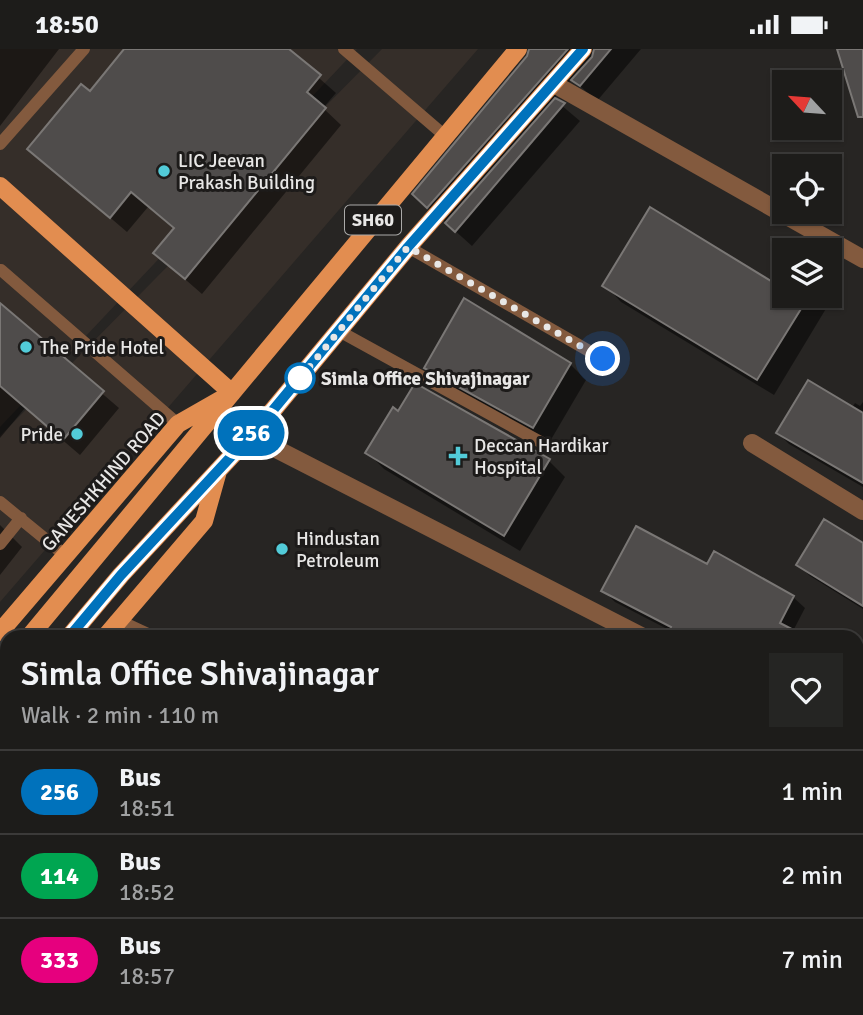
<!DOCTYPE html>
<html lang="en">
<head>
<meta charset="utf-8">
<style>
	:root { --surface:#1d1c1a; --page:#252523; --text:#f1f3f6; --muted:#a0a1a2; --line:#3b3a39 }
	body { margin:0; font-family:Signika,sans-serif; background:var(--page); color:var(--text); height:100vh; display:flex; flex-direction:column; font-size:26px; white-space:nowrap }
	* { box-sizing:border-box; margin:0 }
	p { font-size:23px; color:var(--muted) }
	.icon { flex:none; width:38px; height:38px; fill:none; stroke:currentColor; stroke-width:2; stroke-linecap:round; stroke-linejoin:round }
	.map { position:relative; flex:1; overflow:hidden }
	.drawer { position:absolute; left:0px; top:581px; width:864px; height:385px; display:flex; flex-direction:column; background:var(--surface); border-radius:21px 21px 0 0; box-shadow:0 2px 5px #0004,0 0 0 2px var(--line) }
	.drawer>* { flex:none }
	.badge { padding:0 14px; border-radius:23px; font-size:24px; line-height:46px }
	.needle { width:46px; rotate:296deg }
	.tools { position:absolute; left:772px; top:21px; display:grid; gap:14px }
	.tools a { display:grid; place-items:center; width:70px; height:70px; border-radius:0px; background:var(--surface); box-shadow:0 2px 5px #0004,0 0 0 2px var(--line); font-size:35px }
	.you { position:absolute; width:35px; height:35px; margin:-18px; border:5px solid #fff; border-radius:50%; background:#1a73e8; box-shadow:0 0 0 10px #1a73e833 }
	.map>.badge { position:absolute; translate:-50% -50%; box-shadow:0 0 0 4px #fff }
	.round { display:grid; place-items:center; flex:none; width:74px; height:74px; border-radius:0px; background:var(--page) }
	.head { display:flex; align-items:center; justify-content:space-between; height:119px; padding:0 21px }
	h1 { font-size:33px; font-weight:600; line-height:52px }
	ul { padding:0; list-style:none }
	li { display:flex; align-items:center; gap:21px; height:84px; padding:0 21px; border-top:2px solid var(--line) }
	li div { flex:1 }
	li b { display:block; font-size:26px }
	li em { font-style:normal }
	li .badge { min-width:77px; font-weight:700; text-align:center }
	.status { display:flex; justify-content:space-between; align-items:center; height:49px; padding:0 35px; background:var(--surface); direction:ltr }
	.status svg { height:19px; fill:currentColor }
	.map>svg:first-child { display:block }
</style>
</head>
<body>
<div class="status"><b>18:50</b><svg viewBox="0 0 49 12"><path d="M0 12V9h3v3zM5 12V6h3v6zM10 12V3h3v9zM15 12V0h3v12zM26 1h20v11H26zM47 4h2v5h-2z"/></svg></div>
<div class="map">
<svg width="863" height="966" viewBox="0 0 863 966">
	<rect width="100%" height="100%" fill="#272523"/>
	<path fill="#352e29" d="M0,0h357l-357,378z
		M382,0h96l-478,553v-166z"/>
	<path fill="#0007" d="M0,0h59l-59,77z
		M127,0h159l50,44 -13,15 18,17 -139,169 -47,-41 20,-23 -27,-23 -21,25 -97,-83 60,-56z
		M530,0h111l-44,52 -25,-22 -18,20 26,22 -108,125 -58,-52 114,-137z
		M781,224l3,2v21h32l11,11 -53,88 -153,-93 -16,-17h169z
		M0,257l119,102 -39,47 -55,-47 -25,30z
		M570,315l16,16 -37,63 -106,-59 -17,-16z
		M863,353v85l-74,-43 -11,-11 74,-25 3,-5 5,3z
		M368,404l181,8 16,16 -45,74 -136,-82z
		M0,476l22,22 -22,28z
		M863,496v64l-53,-33 -11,-11z
		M707,517l86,31 12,11 -12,23 10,6h-135l3,-6 -56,-29 -12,-12z
		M859,745l4,2v68l-5,-2z
		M860,884l3,1v81h-31l3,-7h23v-69z"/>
	<path fill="#4f4c4b" stroke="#7a7775" stroke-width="2" d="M124,0h165l32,26 -14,17 19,16 -141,171 -32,-26 21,-25 -43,-36 -21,26 -83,-69 54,-65 9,7z
		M529,0h39l-141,159 -15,-14 115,-138z
		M594,0h17l-31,37 -9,-6 21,-23z
		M837,0h26v68h-5z
		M555,49l10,5 -110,129 -10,-9z
		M650,158l134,82v7h25l-52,84 -155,-94z
		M464,249l107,65 -38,65 -109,-60z
		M0,254l104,88 -41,49 -63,-54z
		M808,331l55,33v70l-87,-50z
		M415,334l135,76 -46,77 -139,-83 28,-46 5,4z
		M824,470l39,24v63l-67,-41z
		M636,477l71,38 7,-13 80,45 -14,27 27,14h-141l5,-10 -70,-36z"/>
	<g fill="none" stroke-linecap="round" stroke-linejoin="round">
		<path stroke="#835a3e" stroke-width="12" d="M344,0l100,86
			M0,95l84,-95
			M408,198l195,112
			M1,221l177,154
			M339,282l207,114
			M0,453l66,54
			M0,495l21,-26
			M0,777l7,4"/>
		<path stroke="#835a3e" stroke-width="18" d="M554,35l309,175
			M249,386l394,202
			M752,394l111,68
			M117,574l30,14
			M858,698l5,2
			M0,722l7,3
			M0,944l7,4
			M30,959l15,7"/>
		<path stroke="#e28d50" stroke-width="18" d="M0,137l232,207
			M0,583l178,-208 42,-24
			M29,588l489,-588
			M69,588l52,-62 143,-154 144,-174 175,-198
			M105,588l99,-116 14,-50
			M0,622l7,-8
			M0,670l7,-8
			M0,711l7,-8"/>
	</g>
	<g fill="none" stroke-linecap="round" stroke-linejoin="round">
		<defs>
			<path id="line" d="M69,588l52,-62 143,-154 144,-174 175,-198"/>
		</defs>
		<use href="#line" stroke="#fff" stroke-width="16"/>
		<use href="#line" stroke="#0072bc" stroke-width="10"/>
		<path stroke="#e8e7e6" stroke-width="7" stroke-dasharray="0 12.6" d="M300,329l-3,4 111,-135 195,112"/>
	</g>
	<g fill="#52cbd8" stroke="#1d1b1a" stroke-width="2.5">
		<circle cx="164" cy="122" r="7"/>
		<circle cx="26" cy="298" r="7"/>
		<circle cx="77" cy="385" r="7"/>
		<path d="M454.5 396.5h7v7h7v7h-7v7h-7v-7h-7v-7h7z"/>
		<circle cx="282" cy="500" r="7"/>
	</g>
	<circle fill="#fff" stroke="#0072bc" stroke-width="3.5" cx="300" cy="329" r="14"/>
	<g text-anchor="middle" stroke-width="6" stroke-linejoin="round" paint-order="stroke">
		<rect fill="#1d1b1a" stroke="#abaaa9" stroke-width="2" x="345" y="156.5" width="56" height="29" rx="5"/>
		<g font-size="18" font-weight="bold" fill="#e8e7e6">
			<text x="373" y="177">SH60</text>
		</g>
		<g font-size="19" fill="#e8e7e6" stroke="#1d1b1a" text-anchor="start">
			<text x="178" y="118">LIC Jeevan<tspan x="178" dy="22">Prakash Building</tspan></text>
			<text x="40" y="305">The Pride Hotel</text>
			<text x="63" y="392" text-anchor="end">Pride</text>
			<text x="474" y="403">Deccan Hardikar<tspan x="474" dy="22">Hospital</tspan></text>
			<text x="296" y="496">Hindustan<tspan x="296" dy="22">Petroleum</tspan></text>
		</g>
		<g font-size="19" font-weight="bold" fill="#e8e7e6" stroke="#1d1b1a" text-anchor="start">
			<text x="321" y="336">Simla Office Shivajinagar</text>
		</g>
		<g font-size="19" fill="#e8e7e6" stroke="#1d1b1a">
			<text transform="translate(103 432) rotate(-49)" y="7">GANESHKHIND ROAD</text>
		</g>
	</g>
</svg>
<div class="tools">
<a><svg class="needle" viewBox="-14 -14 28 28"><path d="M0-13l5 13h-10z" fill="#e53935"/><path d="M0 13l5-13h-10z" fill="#a0a1a2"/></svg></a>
<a><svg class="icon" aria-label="locate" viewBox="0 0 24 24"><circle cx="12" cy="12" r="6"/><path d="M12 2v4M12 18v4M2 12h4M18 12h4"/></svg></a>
<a><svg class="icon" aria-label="layers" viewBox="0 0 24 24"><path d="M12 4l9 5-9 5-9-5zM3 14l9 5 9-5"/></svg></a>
</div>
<div class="you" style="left:603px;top:310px"></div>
<b class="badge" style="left:251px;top:384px;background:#0072bc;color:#fff">256</b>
<section class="drawer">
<div class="head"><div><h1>Simla Office Shivajinagar</h1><p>Walk · 2 min · 110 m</p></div><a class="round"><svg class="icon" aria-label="heart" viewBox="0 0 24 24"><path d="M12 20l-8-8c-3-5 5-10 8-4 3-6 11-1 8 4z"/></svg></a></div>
<ul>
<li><span class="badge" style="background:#0072bc;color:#fff">256</span><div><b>Bus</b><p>18:51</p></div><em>1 min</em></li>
<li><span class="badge" style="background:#00a651;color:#fff">114</span><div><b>Bus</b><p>18:52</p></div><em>2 min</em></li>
<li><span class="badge" style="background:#e6007e;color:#fff">333</span><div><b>Bus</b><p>18:57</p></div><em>7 min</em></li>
</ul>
</section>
</div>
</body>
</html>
